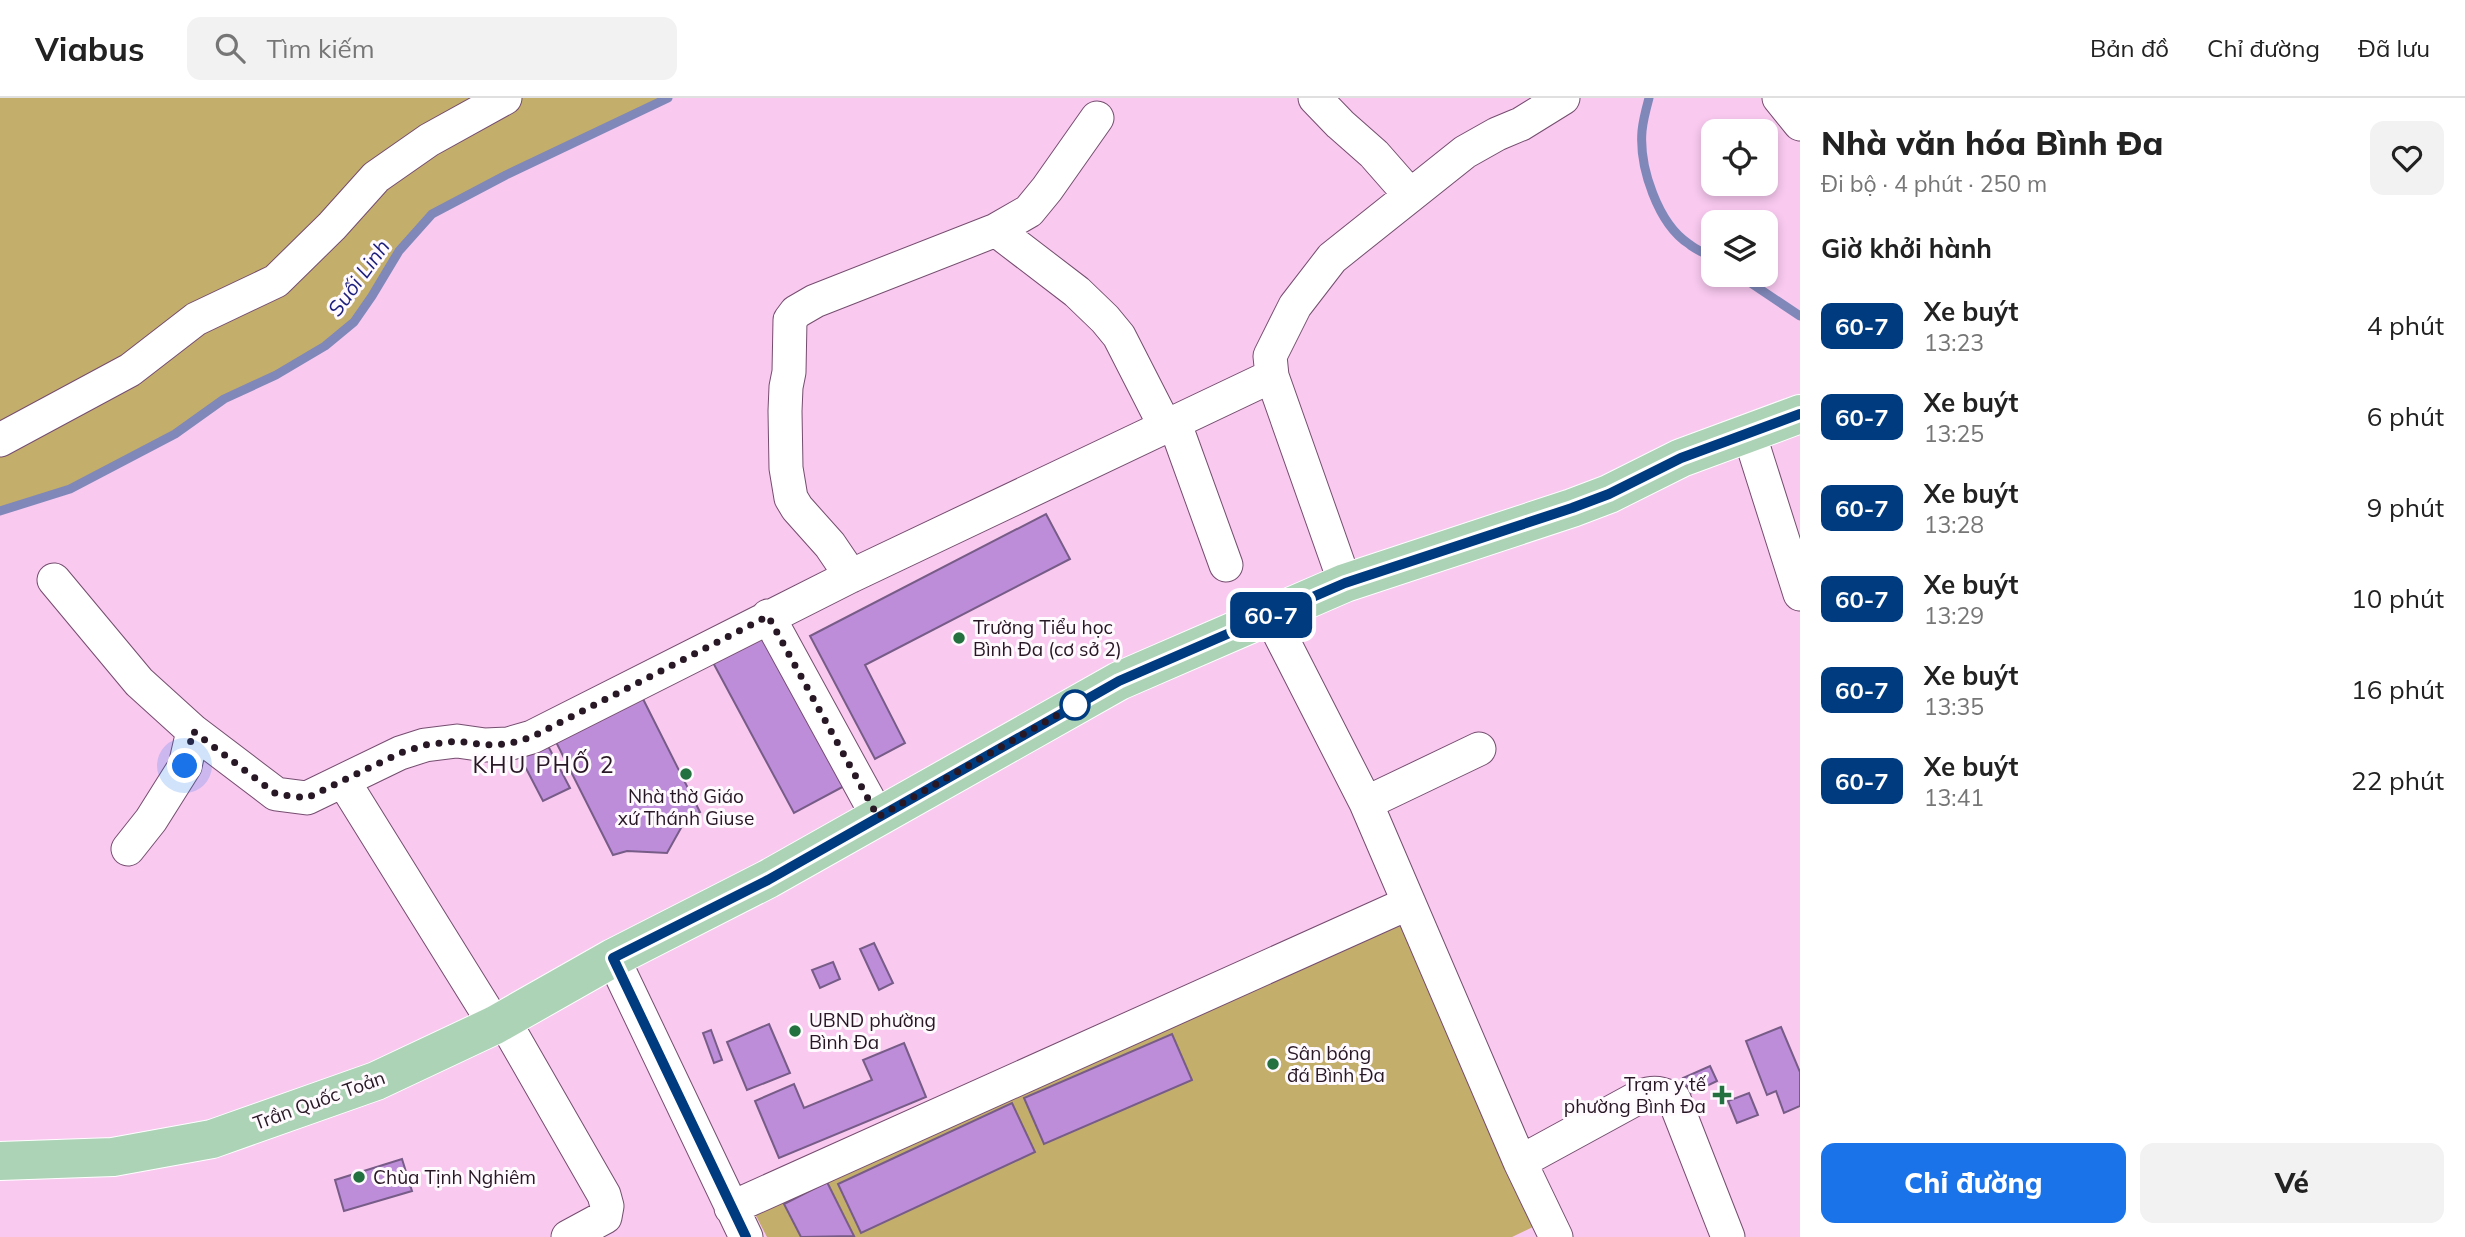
<!DOCTYPE html>
<html lang="vi">
<head>
<meta charset="utf-8">
<style>
	:root { --surface:#fff; --page:#f2f2f2; --text:#222; --muted:#767676; --line:#e0e0e0; --accent:#1a73e8 }
	body { margin:0; font-family:Mulish,sans-serif; background:var(--page); color:var(--text); height:100vh; display:flex; flex-direction:column; font-size:26px; white-space:nowrap }
	* { box-sizing:border-box; margin:0 }
	p { font-size:23px; color:var(--muted) }
	.icon { flex:none; width:38px; height:38px; fill:none; stroke:currentColor; stroke-width:2; stroke-linecap:round; stroke-linejoin:round }
	.map { position:relative; flex:1; overflow:hidden }
	.panel { display:flex; flex-direction:column; background:var(--surface); width:665px }
	.panel>* { flex:none }
	.badge { padding:0 14px; border-radius:10px; font-size:24px; line-height:46px }
	.tools { position:absolute; left:1701px; top:21px; display:grid; gap:14px }
	.tools a { display:grid; place-items:center; width:77px; height:77px; border-radius:14px; background:var(--surface); box-shadow:0 4px 10px #0003; font-size:35px }
	.you { position:absolute; width:35px; height:35px; margin:-18px; border:5px solid #fff; border-radius:50%; background:#1a73e8; box-shadow:0 0 0 10px #1a73e833 }
	.map>.badge { position:absolute; translate:-50% -50%; box-shadow:0 0 0 4px #fff }
	h2 { padding:0 21px; font-size:26px; line-height:63px }
	.round { display:grid; place-items:center; flex:none; width:74px; height:74px; border-radius:14px; background:var(--page) }
	.overview { display:flex; align-items:center; justify-content:space-between; height:119px; padding:0 21px }
	h1 { font-size:33px; font-weight:800; line-height:52px }
	.primary-button { display:flex; gap:14px; margin-top:auto; padding:14px 21px }
	.primary-button a { flex:1; height:80px; border-radius:14px; background:var(--accent); color:#fff; font-size:28px; font-weight:800; line-height:80px; text-align:center }
	.primary-button a+a { background:var(--page); color:var(--text) }
	ul { padding:0; list-style:none }
	li { display:flex; align-items:center; gap:21px; height:91px; padding:0 21px }
	li div { flex:1 }
	li b { display:block; font-size:26px }
	li em { font-style:normal }
	li .badge { min-width:77px; font-weight:700; text-align:center }
	header { display:flex; align-items:center; gap:42px; box-sizing:border-box; height:98px; padding:0 35px; background:var(--surface); border-bottom:2px solid var(--line) }
	header strong { font-size:33px }
	nav { display:flex; gap:38px; margin-inline-start:auto; font-size:24px }
	.search { width:490px; height:63px; background:var(--page); display:flex; align-items:center; gap:18px; box-sizing:border-box; padding:0 24px; border-radius:14px; color:var(--muted); font-size:26px }
	main { display:flex; flex:1; min-height:0 }
	.map>svg:first-child { display:block }
</style>
</head>
<body>
<header>
<strong>Viabus</strong>
<div class="search"><svg class="icon" aria-label="search" viewBox="0 0 24 24"><circle cx="10" cy="10" r="6"/><path d="M15 15l6 6"/></svg>Tìm kiếm</div>
<nav><a>Bản đồ</a><a>Chỉ đường</a><a>Đã lưu</a></nav>
</header>
<main>
<div class="map">
<svg width="1800" height="1139" viewBox="0 0 1800 1139">
	<rect width="100%" height="100%" fill="#f9c9f0"/>
	<path fill="#c4ae6c" d="M0,0h668l-235,116 -34,37 -27,45 -18,26 -29,24 -49,29 -52,24 -49,35 -105,55 -70,22z
		M1403,819l134,308 -25,12h-745l-13,-25z"/>
	<g fill="none" stroke-linecap="round" stroke-linejoin="round">
		<path stroke="#8088b9" stroke-width="9" d="M1649,0c-3,11 -6,22 -7,33 -3,36 16,93 47,113 7,6 16,9 24,14
			M1739,177l61,41
			M0,413l70,-22 105,-55 49,-35 52,-24 49,-29 29,-24 18,-26 27,-45 33,-37 74,-39 162,-77"/>
	</g>
	<path fill="#bd8dda" stroke="#775c87" stroke-width="2" d="M1046,416l24,45 -205,106 40,78 -30,16 -65,-123z
		M764,532l84,154 -54,29 -84,-156z
		M640,595l60,119 -14,7 -19,34 -40,-2 -14,4 -59,-117z
		M546,644l24,46 -27,13 -25,-48z
		M874,845l19,40 -14,7 -19,-41z
		M833,864l7,17 -20,9 -8,-18z
		M769,926l21,49 -43,17 -20,-48z
		M1781,929l19,45v34l-16,7 -8,-22 -9,4 -21,-54z
		M711,932l11,30 -8,3 -11,-30z
		M1172,936l20,46 -148,64 -20,-46z
		M904,945l22,54 -147,61 -24,-57 39,-17 10,24 68,-28 -9,-20z
		M1710,968l7,15 -27,13 -7,-16z
		M1749,995l9,22 -21,8 -9,-22z
		M1012,1005l23,49 -174,81 -23,-49z
		M402,1061l10,32 -68,20 -9,-31z
		M827,1084l27,54 -53,1 -17,-33z"/>
	<g fill="none" stroke-linecap="round" stroke-linejoin="round">
		<defs>
			<path id="minor" d="M1315,0l25,26 34,30 36,41
				M1779,0l21,26
				M996,132l33,-19 18,-22 50,-71
				M1272,278l-2,-20 25,-50 37,-48 133,-106 32,-18 24,-10 42,-26
				M1175,326l51,141
				M1749,335l51,161
				M0,342l130,-70 66,-51 80,-38 56,-55 44,-49 53,-37 76,-42
				M851,478l-21,-31 -33,-37 -6,-10 -5,-30 -1,-57 1,-24 3,-15 1,-52 6,-8 19,-11 181,-71 81,62 28,27 14,17 47,92
				M54,482l85,102 54,49 83,63 31,4 93,-45 25,-8 32,-4 28,4 23,-1 24,-7 319,-161 421,-200 73,207
				M1270,517l96,188 154,359 36,75
				M768,518l110,201
				M344,684l151,243
				M1366,705l113,-54
				M128,751l23,-29 34,-54 8,-35
				M613,860l133,279
				M503,921l101,176 3,11 -2,11 -37,20
				M1520,1064l121,-66c13,-5 21,-3 33,3l54,138
				M731,1110l678,-305"/>
			<path id="major" d="M0,1063l113,-4 99,-18 164,-58 119,-56 118,-67 155,-79 351,-198 226,-98 227,-75 37,-14 72,-36 119,-44"/>
		</defs>
		<use href="#minor" stroke="#754d6f" stroke-width="35"/>
		<use href="#major" stroke="#fff" stroke-width="40"/>
		<use href="#minor" stroke="#fff" stroke-width="33"/>
		<use href="#major" stroke="#acd3b6" stroke-width="38"/>
	</g>
	<g fill="none" stroke-linecap="round" stroke-linejoin="round">
		<defs>
			<path id="line" d="M746,1139l-133,-279 155,-78 351,-199 226,-98 227,-75 37,-14 72,-36 119,-44"/>
		</defs>
		<use href="#line" stroke="#fff" stroke-width="16"/>
		<use href="#line" stroke="#003b80" stroke-width="10"/>
		<path stroke="#281725" stroke-width="7" stroke-dasharray="0 12.6" d="M185,668l8,-35 83,63 31,4 93,-45 25,-8 32,-4 28,4 23,-1 24,-7 236,-121 110,201 197,-112"/>
	</g>
	<g fill="#247140" stroke="#fffafe" stroke-width="2.5">
		<circle cx="959" cy="540" r="7"/>
		<circle cx="686" cy="676" r="7"/>
		<circle cx="795" cy="933" r="7"/>
		<circle cx="1273" cy="966" r="7"/>
		<path d="M1718.5 986.5h7v7h7v7h-7v7h-7v-7h-7v-7h7z"/>
		<circle cx="359" cy="1079" r="7"/>
	</g>
	<circle fill="#fff" stroke="#003b80" stroke-width="3.5" cx="1075" cy="607" r="14"/>
	<g text-anchor="middle" stroke-width="6" stroke-linejoin="round" paint-order="stroke">
		<g font-size="19" fill="#281725" stroke="#fffafe" text-anchor="start">
			<text x="973" y="536">Trường Tiểu học<tspan x="973" dy="22">Bình Đa (cơ sở 2)</tspan></text>
			<text x="686" y="705" text-anchor="middle">Nhà thờ Giáo<tspan x="686" dy="22">xứ Thánh Giuse</tspan></text>
			<text x="809" y="929">UBND phường<tspan x="809" dy="22">Bình Đa</tspan></text>
			<text x="1287" y="962">Sân bóng<tspan x="1287" dy="22">đá Bình Đa</tspan></text>
			<text x="1706" y="993" text-anchor="end">Trạm y tế<tspan x="1706" dy="22">phường Bình Đa</tspan></text>
			<text x="373" y="1086">Chùa Tịnh Nghiêm</text>
		</g>
		<g font-size="19" fill="#281725" stroke="#fffafe">
			<text transform="translate(319 1002) rotate(-20)" y="7">Trần Quốc Toản</text>
		</g>
		<g font-size="21" font-style="italic" fill="#1c1f7b" stroke="#fffafe">
			<text transform="translate(359 180) rotate(-54)" y="7">Suối Linh</text>
		</g>
		<g font-size="23" letter-spacing="2" fill="#281725" stroke="#fffafe">
			<text x="544" y="675">KHU PHỐ 2</text>
		</g>
	</g>
</svg>
<div class="tools">
<a><svg class="icon" aria-label="locate" viewBox="0 0 24 24"><circle cx="12" cy="12" r="6"/><path d="M12 2v4M12 18v4M2 12h4M18 12h4"/></svg></a>
<a><svg class="icon" aria-label="layers" viewBox="0 0 24 24"><path d="M12 4l9 5-9 5-9-5zM3 14l9 5 9-5"/></svg></a>
</div>
<div class="you" style="left:185px;top:668px"></div>
<b class="badge" style="left:1271px;top:517px;background:#003b80;color:#fff">60-7</b>
</div>
<section class="panel">
<div class="overview"><div><h1>Nhà văn hóa Bình Đa</h1><p>Đi bộ · 4 phút · 250 m</p></div><a class="round"><svg class="icon" aria-label="heart" viewBox="0 0 24 24"><path d="M12 20l-8-8c-3-5 5-10 8-4 3-6 11-1 8 4z"/></svg></a></div>
<h2>Giờ khởi hành</h2>
<ul>
<li><span class="badge" style="background:#003b80;color:#fff">60-7</span><div><b>Xe buýt</b><p>13:23</p></div><em>4 phút</em></li>
<li><span class="badge" style="background:#003b80;color:#fff">60-7</span><div><b>Xe buýt</b><p>13:25</p></div><em>6 phút</em></li>
<li><span class="badge" style="background:#003b80;color:#fff">60-7</span><div><b>Xe buýt</b><p>13:28</p></div><em>9 phút</em></li>
<li><span class="badge" style="background:#003b80;color:#fff">60-7</span><div><b>Xe buýt</b><p>13:29</p></div><em>10 phút</em></li>
<li><span class="badge" style="background:#003b80;color:#fff">60-7</span><div><b>Xe buýt</b><p>13:35</p></div><em>16 phút</em></li>
<li><span class="badge" style="background:#003b80;color:#fff">60-7</span><div><b>Xe buýt</b><p>13:41</p></div><em>22 phút</em></li>
</ul>
<div class="primary-button"><a>Chỉ đường</a><a>Vé</a></div>
</section>
</main>
</body>
</html>
